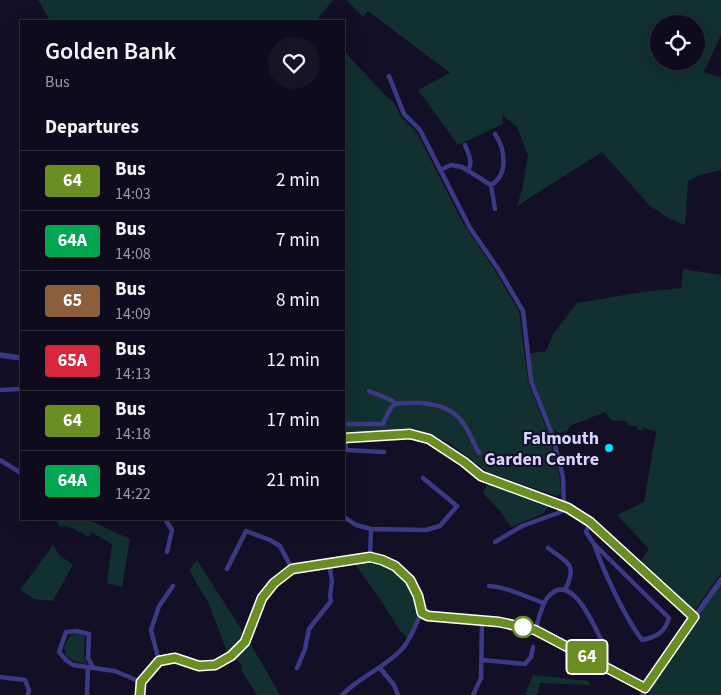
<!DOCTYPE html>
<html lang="en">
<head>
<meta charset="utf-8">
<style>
	:root { --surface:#0e0b1c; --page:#171425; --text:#f1f3f6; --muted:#9b9ba3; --line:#2e2b3b }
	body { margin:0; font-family:"Source Sans 3",sans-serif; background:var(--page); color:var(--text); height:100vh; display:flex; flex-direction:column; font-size:19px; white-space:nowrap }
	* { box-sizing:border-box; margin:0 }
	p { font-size:16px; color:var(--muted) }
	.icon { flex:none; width:28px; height:28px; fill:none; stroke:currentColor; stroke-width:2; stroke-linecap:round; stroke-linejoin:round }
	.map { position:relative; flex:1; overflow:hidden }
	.panel { position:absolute; left:20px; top:20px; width:325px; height:500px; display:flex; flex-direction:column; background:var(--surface); border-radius:0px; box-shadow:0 5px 20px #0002,0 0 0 1px var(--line) }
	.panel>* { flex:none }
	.badge { padding:0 10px; border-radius:4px; font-size:18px; line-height:32px }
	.tools { position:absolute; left:650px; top:15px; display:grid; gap:10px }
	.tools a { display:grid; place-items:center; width:55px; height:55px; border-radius:50%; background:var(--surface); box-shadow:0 5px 20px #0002,0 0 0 1px var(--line); font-size:25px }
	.map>.badge { position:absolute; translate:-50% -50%; box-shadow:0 0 0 2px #fff }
	h2 { padding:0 25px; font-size:19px; line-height:45px }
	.round { display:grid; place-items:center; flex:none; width:52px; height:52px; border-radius:26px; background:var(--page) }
	.overview { display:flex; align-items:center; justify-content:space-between; height:85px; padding:0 25px }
	h1 { font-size:24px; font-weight:600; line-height:38px }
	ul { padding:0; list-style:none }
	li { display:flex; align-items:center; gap:15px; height:60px; padding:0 25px; border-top:1px solid var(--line) }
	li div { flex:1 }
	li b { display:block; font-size:19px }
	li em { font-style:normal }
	li .badge { min-width:55px; font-weight:700; text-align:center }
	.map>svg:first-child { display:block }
</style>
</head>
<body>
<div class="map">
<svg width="721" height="695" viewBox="0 0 721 695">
	<rect width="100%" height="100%" fill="#130f26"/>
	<path fill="#12302f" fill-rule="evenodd" d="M38,0h295l-17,21h-266z
		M346,0h375v35l-17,37 17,6v92l-21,5 -12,6 -3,44 -17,-7 -19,-13 -47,-53 -85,54 5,-16 6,-34 -11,-29 -15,-12 1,9 -45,21 -40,-55 32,-17 -82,-62 -5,6zM659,24h37v37h-37z
		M344,51l42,45 8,6 7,15 16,16 46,90 33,49 23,39 9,70 21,54 11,44 1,15 -5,2 -69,-24 -38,-29 -33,-14 -72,3z
		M683,269l38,6v298l-27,38 -45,-40 -8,-10 8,-12 -32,-34 27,-13 12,-70 -12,-4 -4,3 -4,-5h-8l-1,-5 -16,-1 -6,-8 -35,14 -3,5 -7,2 -11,-5 -18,-47 -3,-27 18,-3 7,-17 24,-31 65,-11 39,-4z
		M489,483l60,23 -5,7 -33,14 -10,-15 -18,-19z
		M56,519h30l44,20 -8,48 -15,-4 5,-39 -21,-12 -2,5 -17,-9 -13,-2z
		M53,545l7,11 13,8 -20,37 -19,-2 -14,-9z
		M370,557l12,3 27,20 13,33 -12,27 -10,-9 -16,-26 -32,-45z
		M197,560l53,83 30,52h-23l-15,-24v-5l-4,-6h-10l-3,-6 1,-5 -18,-47 -19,-32z
		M721,584v111h-72l5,-12z
		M71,634h7l7,2 -1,19 3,9 -13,-3 -8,-5 -2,-9z
		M533,675l56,6v4l-49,-2 -3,12h-12z"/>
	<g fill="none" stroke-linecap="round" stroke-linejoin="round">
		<path stroke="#3d3a85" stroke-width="4.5" d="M389,76l15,38 16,16 50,98 29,42 24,41 8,70 21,53 11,43 1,29
			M465,145c4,10 8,17 3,26
			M440,170l11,-5 11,2 29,18c18,-10 14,-37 4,-51
			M491,185l4,24
			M0,390l21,-1
			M369,391l22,9 6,4
			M344,424h39c3,-6 6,-17 12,-20 3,-1 9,-1 12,-1 18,-1 40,2 53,16 9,10 13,24 19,34
			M345,437l1,13 38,2
			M0,460l21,13
			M344,517l12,8 15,4
			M165,519l7,11 -5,22
			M590,522l-4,10 8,12 75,74c-4,14 -12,19 -27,22 -18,-24 -38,-68 -48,-96
			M495,542l27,-16 36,-13 10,-5
			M548,548c20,15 30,16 17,42
			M370,557l1,-28 55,1 14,-4 17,-20 -34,-28
			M227,569l19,-38 24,9 10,6 12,23
			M489,586c20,1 36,11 55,17
			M422,613l6,3 71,6 36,8 110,57
			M535,630c4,-10 6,-25 13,-33 23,-27 45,27 53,42
			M482,660l43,4 6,-7 2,-10
			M159,661l-8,-31 8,-24 14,-20
			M93,667l-5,-9 1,-24 -13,-3 -10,1 -7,20 7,8 7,5 42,6 26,11
			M297,668l8,-19 4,-20 22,-28 -1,-5 2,-15 -3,-18
			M380,668l14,17 4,10
			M0,677l25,3 4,10 -1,5
			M141,682l18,-21 16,-3 24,8 16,-1 16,-8 14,-15 16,-44 12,-15 19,-14 78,-12c21,6 39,15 47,37 2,7 2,13 5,19
			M87,695l1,-28
			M140,695l1,-13
			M342,695c16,-17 42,-27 59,-45 11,-11 13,-25 21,-37
			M473,695l8,-17 1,-57"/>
		<path stroke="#3d3a85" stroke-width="5.5" d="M0,355l21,3
			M344,438l66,-4 19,5 36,23 16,14 87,32 22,14 104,95
			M643,695l2,-8 76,-107"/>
	</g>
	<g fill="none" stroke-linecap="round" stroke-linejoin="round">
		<defs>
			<path id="line" d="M140,695l1,-13 18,-21 16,-3 24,8 16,-1 16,-9 14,-14 17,-44 12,-15 18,-14 78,-12 12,3 13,6 15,14 8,16 4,17 6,3 71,6 36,8 110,58 49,-71 -104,-95 -22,-14 -87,-32 -17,-14 -35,-23 -19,-5 -66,4"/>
		</defs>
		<use href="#line" stroke="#fff" stroke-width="11"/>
		<use href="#line" stroke="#6b8e23" stroke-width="8"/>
	</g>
	<circle fill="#00e5ff" stroke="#130f26" stroke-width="2" cx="609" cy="448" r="5"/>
	<circle fill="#fff" stroke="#6b8e23" stroke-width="2.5" cx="523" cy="627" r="10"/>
	<g text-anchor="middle" stroke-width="4" stroke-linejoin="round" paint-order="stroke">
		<g font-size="18" font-weight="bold" fill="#d9d4ff" stroke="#130f26" text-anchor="end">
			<text x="599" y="444">Falmouth<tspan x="599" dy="21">Garden Centre</tspan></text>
		</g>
	</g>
</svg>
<div class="tools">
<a><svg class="icon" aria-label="locate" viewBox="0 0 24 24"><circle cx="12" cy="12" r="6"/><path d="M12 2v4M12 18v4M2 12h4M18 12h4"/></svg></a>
</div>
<b class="badge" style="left:587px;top:657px;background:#6b8e23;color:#fff">64</b>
<section class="panel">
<div class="overview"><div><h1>Golden Bank</h1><p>Bus</p></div><a class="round"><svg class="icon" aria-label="heart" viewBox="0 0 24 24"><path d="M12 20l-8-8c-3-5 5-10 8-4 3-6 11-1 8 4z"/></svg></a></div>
<h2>Departures</h2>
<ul>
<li><span class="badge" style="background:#6b8e23;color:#fff">64</span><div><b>Bus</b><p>14:03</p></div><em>2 min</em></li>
<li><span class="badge" style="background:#00a651;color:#fff">64A</span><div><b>Bus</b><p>14:08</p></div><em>7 min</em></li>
<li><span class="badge" style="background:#8b5e3c;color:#fff">65</span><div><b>Bus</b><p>14:09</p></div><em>8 min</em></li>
<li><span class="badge" style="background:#d7263d;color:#fff">65A</span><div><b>Bus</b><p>14:13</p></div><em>12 min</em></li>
<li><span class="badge" style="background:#6b8e23;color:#fff">64</span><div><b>Bus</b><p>14:18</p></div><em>17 min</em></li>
<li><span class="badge" style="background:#00a651;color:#fff">64A</span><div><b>Bus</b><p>14:22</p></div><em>21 min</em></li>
</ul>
</section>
</div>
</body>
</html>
